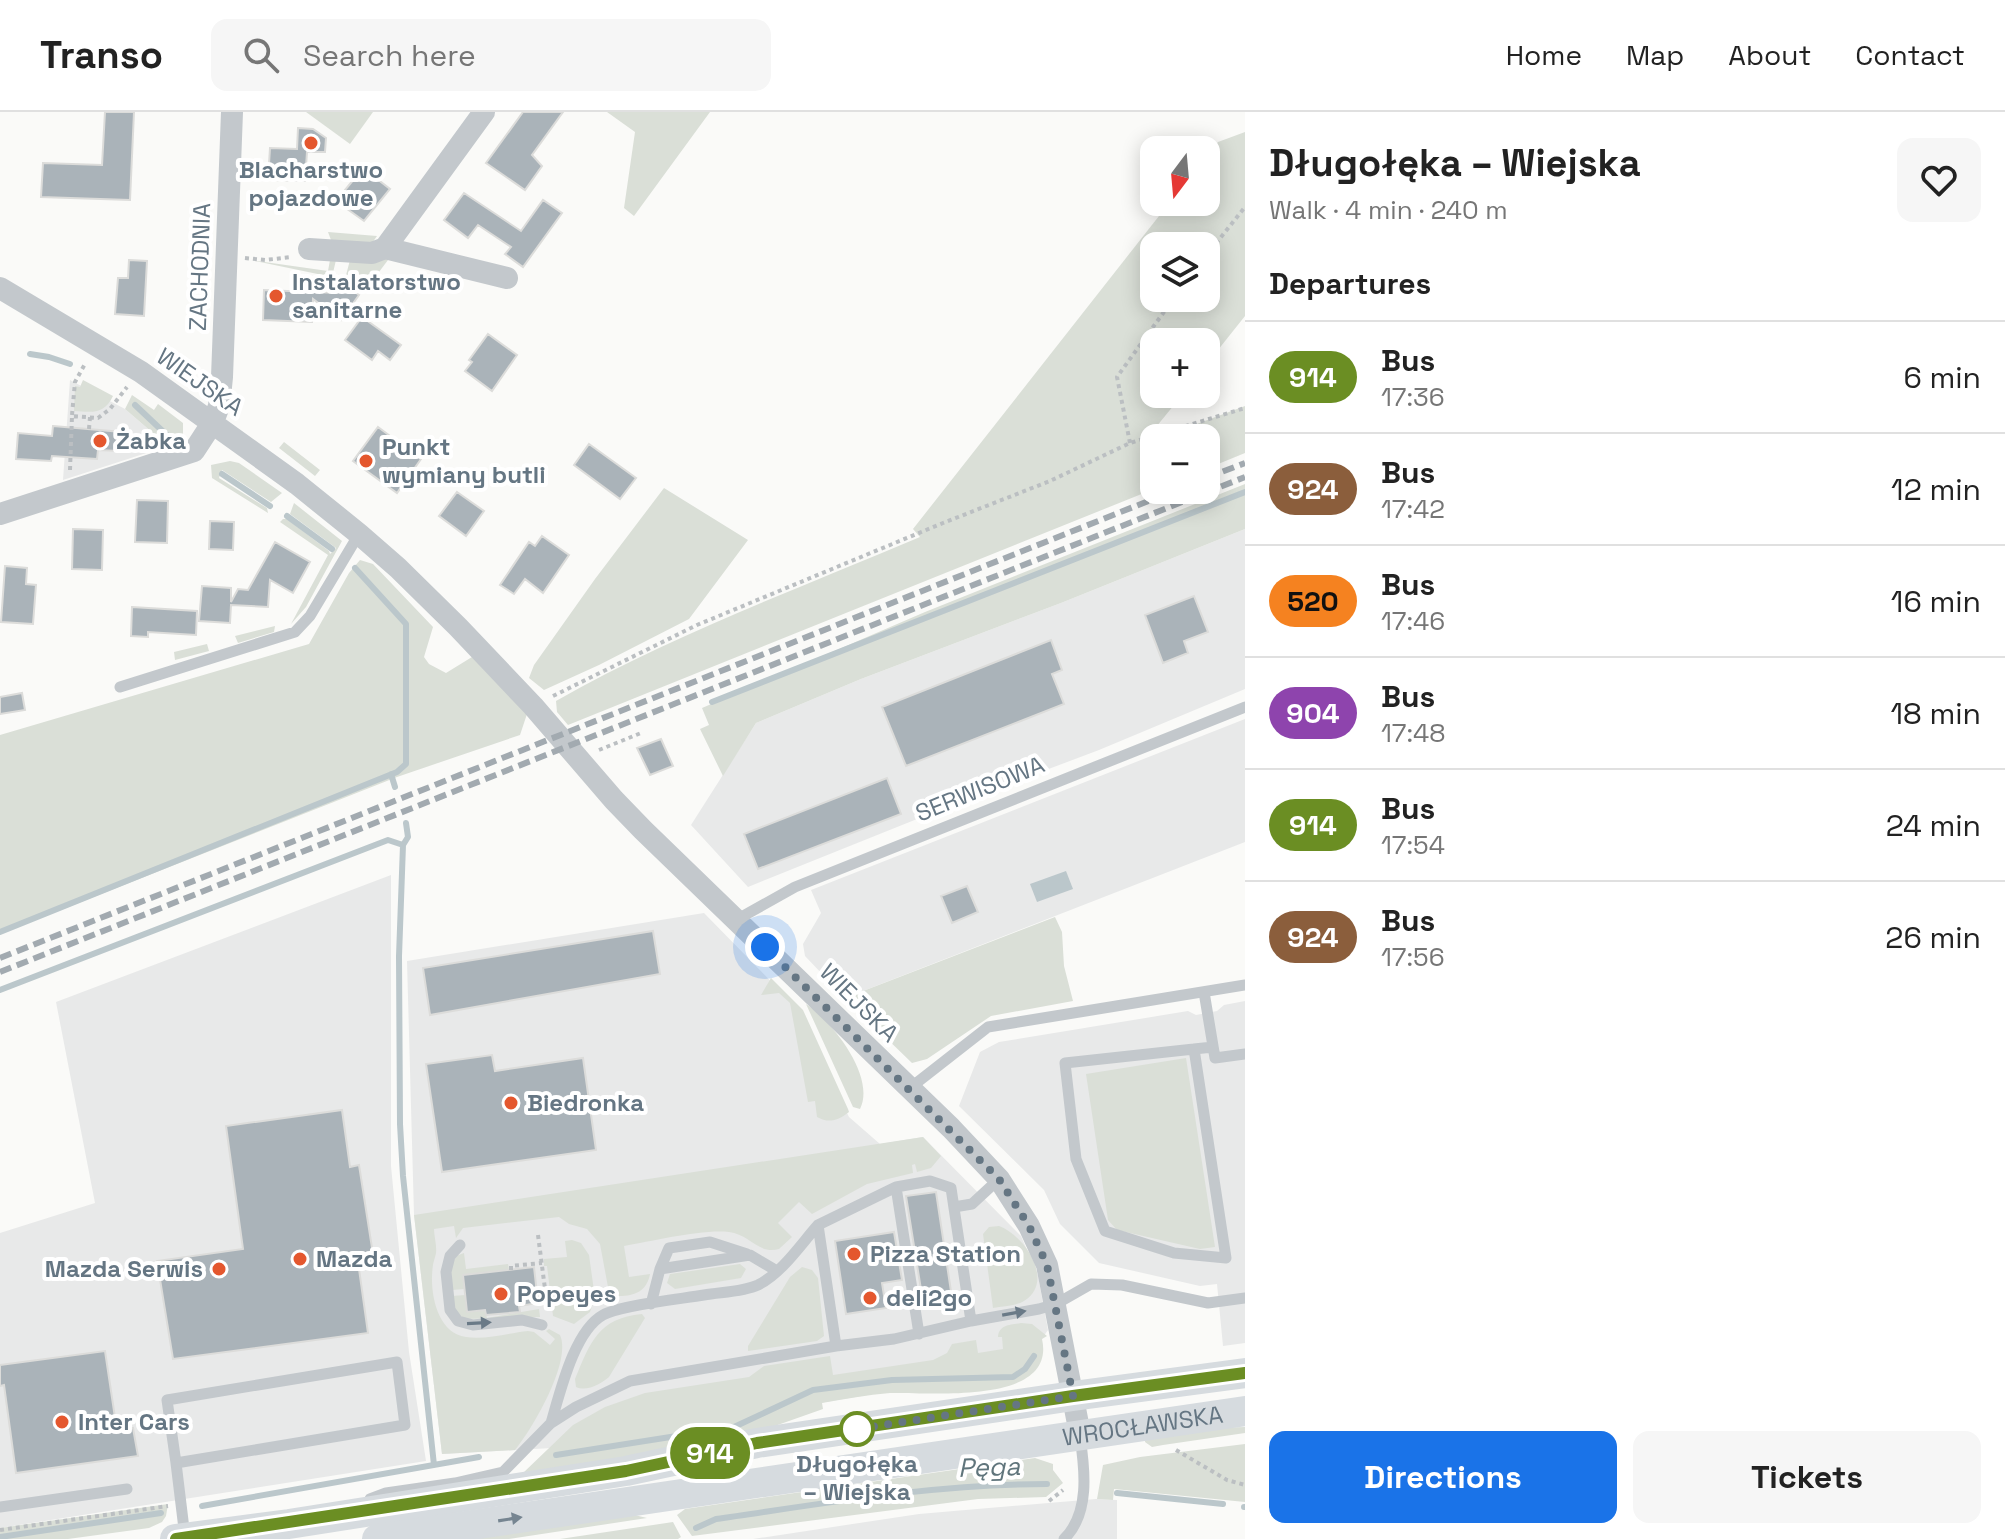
<!DOCTYPE html>
<html lang="en">
<head>
<meta charset="utf-8">
<style>
	:root { --surface:#fff; --page:#f6f6f6; --text:#222; --muted:#767676; --line:#e0e0e0; --accent:#1a73e8 }
	body { margin:0; font-family:"Space Grotesk",sans-serif; background:var(--page); color:var(--text); height:100vh; display:flex; flex-direction:column; font-size:30px; white-space:nowrap }
	* { box-sizing:border-box; margin:0 }
	p { font-size:26px; color:var(--muted) }
	.icon { flex:none; width:44px; height:44px; fill:none; stroke:currentColor; stroke-width:2; stroke-linecap:round; stroke-linejoin:round }
	.map { position:relative; flex:1; overflow:hidden }
	.sheet { display:flex; flex-direction:column; background:var(--surface); width:760px }
	.sheet>* { flex:none }
	.badge { padding:0 16px; border-radius:26px; font-size:28px; line-height:52px }
	.needle { width:52px; rotate:196deg }
	.buttons { position:absolute; left:1140px; top:24px; display:grid; gap:16px }
	.buttons a { display:grid; place-items:center; width:80px; height:80px; border-radius:16px; background:var(--surface); box-shadow:0 4px 20px #0003; font-size:40px }
	.you { position:absolute; width:40px; height:40px; margin:-20px; border:6px solid #fff; border-radius:50%; background:#1a73e8; box-shadow:0 0 0 12px #1a73e833 }
	.map>.badge { position:absolute; translate:-50% -50%; box-shadow:0 0 0 4px #fff }
	h2 { padding:0 24px; font-size:30px; line-height:72px }
	.round { display:grid; place-items:center; flex:none; width:84px; height:84px; border-radius:16px; background:var(--page) }
	.overview { display:flex; align-items:center; justify-content:space-between; height:136px; padding:0 24px }
	h1 { font-size:38px; font-weight:700; line-height:60px }
	.primary-button { display:flex; gap:16px; margin-top:auto; padding:16px 24px }
	.primary-button a { flex:1; height:92px; border-radius:16px; background:var(--accent); color:#fff; font-size:32px; font-weight:700; line-height:92px; text-align:center }
	.primary-button a+a { background:var(--page); color:var(--text) }
	ul { padding:0; list-style:none }
	li { display:flex; align-items:center; gap:24px; height:112px; padding:0 24px; border-top:2px solid var(--line) }
	li div { flex:1 }
	li b { display:block; font-size:30px }
	li em { font-style:normal }
	li .badge { min-width:88px; font-weight:700; text-align:center }
	header { display:flex; align-items:center; gap:48px; box-sizing:border-box; height:112px; padding:0 40px; background:var(--surface); border-bottom:2px solid var(--line) }
	header strong { font-size:38px }
	nav { display:flex; gap:44px; margin-inline-start:auto; font-size:28px }
	.search { width:560px; height:72px; background:var(--page); display:flex; align-items:center; gap:20px; box-sizing:border-box; padding:0 28px; border-radius:16px; color:var(--muted); font-size:30px }
	main { display:flex; flex:1; min-height:0 }
	.map>svg:first-child { display:block }
</style>
</head>
<body>
<header>
<strong>Transo</strong>
<div class="search"><svg class="icon" aria-label="search" viewBox="0 0 24 24"><circle cx="10" cy="10" r="6"/><path d="M15 15l6 6"/></svg>Search here</div>
<nav><a>Home</a><a>Map</a><a>About</a><a>Contact</a></nav>
</header>
<main>
<div class="map">
<svg width="1245" height="1427" viewBox="0 0 1245 1427">
	<rect width="100%" height="100%" fill="#fafaf8"/>
	<path fill="#e8e9e9" d="M70,268l55,29 43,37 -105,34z
		M1245,417v160l-146,61 -167,63 -184,74 -57,-62 65,-102 105,-44 200,-76z
		M1245,607v123l-400,156 -40,-42 -2,-12 18,-31 -10,-23z
		M391,763v291l18,186 17,109 -426,67v-295l95,-30 -39,-201z
		M704,801l88,90 57,114 31,27 43,-7 98,99 17,40 10,54 -27,39 -469,79 -110,6 -28,-239 -7,-254z
		M1245,889v342l-22,3 -6,-62 -17,2 -101,-23 -39,-39 -16,-34 -85,-84 21,-54 19,-10 189,-31 8,4 21,-4 7,-6z
		M1096,1387l21,1v39h-364l166,-25z"/>
	<path fill="#dadfd7" fill-rule="evenodd" d="M306,0h67l-23,32z
		M607,0h103l-76,104 -10,-8 11,-76z
		M1245,20v184l-39,49v-23h-52v52h29l-40,49 11,-3v49l-586,236 -11,-13 -1,-11c116,-66 242,-112 364,-164l-7,-8 257,-327h36v-45l12,-15zM1154,134h52v52h-52z
		M328,120l49,4 -7,10 -39,-6z
		M391,144l-21,28 -25,-5 5,-19z
		M251,148l77,11 2,-11h6l-4,17z
		M83,268l30,16c-9,19 -21,16 -39,15l1,-25 5,1z
		M132,283l22,15 4,-6 25,19v13l-9,10h-6l-43,-37z
		M1245,294v47l-39,16v-31h-47z
		M284,330l36,28 -5,6 -36,-28z
		M230,349l9,2 43,30 -11,9 -49,-32 -3,8 48,30 1,5 -56,-35 -1,-13z
		M1245,372v45l-184,74 -200,76 -105,44 -33,53 -23,-47 9,-4 -7,-17 223,-96z
		M664,376l84,52 -59,79 -90,46 -55,25 -15,-12 5,-13 61,-86z
		M294,391l48,38 -36,66 -15,17 37,-69 -48,-33 3,-3h4l42,32 1,3 6,-6 -46,-34z
		M360,448l13,4 60,63 -9,30 5,7 17,9 26,-16 55,57 -7,21 -123,42 -397,157v-199l309,-91 40,-71z
		M275,514l-1,6 -36,11 -3,-7z
		M207,532l2,7 -34,9 -1,-8z
		M1055,805l7,15 2,34 9,35 -82,15 -64,43 -15,4 -67,-65z
		M771,866l32,32 45,99 1,3c-10,8 -20,12 -32,5l-2,-16 -7,1 -18,-99 -11,-10 -18,2z
		M806,892c27,18 70,73 54,105l-7,-2z
		M1186,946l29,189 -15,2 -83,-19 -9,-10 -22,-146z
		M923,1025l18,19 -10,12 -14,4 -2,-8 -3,1 1,8 -46,11 -55,30 -13,-12 -21,21 14,14 -13,12c-20,6 -30,-15 -50,-17 -27,-3 -76,9 -105,14l5,31 21,-3c-3,17 -15,22 -31,22l-11,-9 -8,-43 -13,-15 -18,-5 -10,-7 -96,11 -7,10 -2,-12 -20,3c0,7 3,17 2,24 0,1 -3,11 -3,12 -4,25 3,68 33,72 19,3 43,-4 62,-6l6,1 16,13 5,-6 -9,-8 3,-2 11,6c12,26 -27,93 -45,115l-73,4 -28,-239z
		M999,1114c25,9 57,55 25,75 -8,5 -21,5 -31,7l-10,-74 6,-7z
		M572,1128l9,3 8,12 6,43 -5,14 -16,12 -21,-8 -6,-50h-3v-7l23,-2 -2,-16z
		M464,1141l2,16 42,-5 1,6 -46,5 1,14 -12,1 -3,-19 7,-15z
		M740,1152l6,5 -5,9 -66,11 -8,-6 3,-9z
		M802,1155l10,3 6,8 6,58 -7,5 -69,10v-5l42,-69z
		M465,1183l2,16 18,-1 2,8 52,-9 1,8 -76,2 -9,-9 -3,-14z
		M642,1202l3,4 -36,59c-8,7 -22,15 -33,10l-1,-8c15,-36 23,-61 67,-65z
		M1021,1211l11,1 15,12 -5,3c15,67 -113,53 -152,54 -23,2 -45,6 -68,10l1,6 -51,18 -119,28 -130,18 50,-48 32,-18 40,-14 104,-16 15,-11 66,-10 3,19 100,-15 14,-7 5,-9 24,-4 2,13 25,-4 -1,-12h-4c1,-13 13,-12 23,-14z
		M1245,1315v6l-82,12 -11,2 -7,-5v-2l66,-12z
		M1245,1332v58l-131,-13 -1,11 -16,-1 6,-34 37,-8z
		M1035,1346l18,6v6l10,13 -17,14 -68,2 -286,37 -15,-21 8,-6z
		M168,1392l-2,12 -4,6 -13,6 -81,11h-68v-11z
		M626,1401l21,5 -138,21h-54z
		M673,1410l8,15 -3,2h-118z"/>
	<path fill="#bbc7cb" d="M1066,759l7,18 -36,13 -7,-18z"/>
	<g fill="none" stroke-linecap="round" stroke-linejoin="round">
		<path stroke="#bbc7cb" stroke-width="6" d="M30,242l19,3 21,7
			M135,293l36,34
			M222,362l48,32
			M287,404l45,33
			M712,590l533,-210
			M391,662l4,13
			M406,711l2,14 -5,8 -4,111 1,168 3,52 31,289
			M0,820l397,-160 9,-8v-140l-51,-56
			M0,878l388,-150 15,5
			M556,1343l178,-28 79,-37 79,-10 121,-3 12,-8 9,-13
			M1117,1381l106,11
			M202,1394l277,-49
			M1244,1395h1
			M696,1416l20,-9c111,-16 219,-35 331,-35
			M0,1425l161,-24"/>
	</g>
	<path fill="#aab3b9" stroke="#dcdcda" stroke-width="2" d="M105,0h29l-4,88 -89,-3 2,-34 59,2z
		M523,0h40l-31,43 10,11 -17,24 -39,-27z
		M298,16l15,1 13,9 -1,14h-18l-2,29 -37,-1 2,-32 27,1z
		M363,56l27,21 -26,32 -28,-20z
		M464,81l57,38 22,-31 19,13 -39,54 -18,-13 6,-7 -33,-22 -10,13 -24,-18z
		M129,148l18,1 -3,55 -29,-2 3,-36h10z
		M344,172l15,11 -18,25 -28,-21 -1,23 -49,-2 1,-30 73,3z
		M362,205l39,28 -11,15 -12,-9 -6,9 -27,-20z
		M488,222l29,21 -25,36 -27,-20 7,-9 -3,-2z
		M53,314l69,6 -2,19 -22,-1 -1,9 -45,-3 -1,5 -35,-2 2,-26 34,3z
		M378,315l43,32 -24,34 -44,-32z
		M589,332l47,34 -16,21 -46,-34z
		M457,380l27,19 -18,25 -27,-20z
		M137,388l31,1 -1,42 -32,-1z
		M210,409l24,1 -1,28 -24,-1z
		M73,417l30,1 -1,40 -30,-1z
		M542,424l27,19 -26,38 -18,-14 -11,15 -14,-9 29,-43 6,4z
		M275,430l35,20 -17,31 -23,-13 -2,27 -37,-2 -1,18 -31,-2 3,-35 29,2v14l7,-13 10,1z
		M5,454l22,2 -1,16 10,1 -3,39 -32,-2z
		M1194,484l14,36 -24,9 4,12 -25,10 -18,-48z
		M132,495l65,4 -1,24 -48,-3v5l-17,-1z
		M1051,528l11,30 -10,4 12,30 -158,62 -24,-59z
		M22,581l3,17 -25,4v-17z
		M661,627l12,27 -23,9 -13,-27z
		M887,666l14,36 -143,55 -14,-35z
		M967,774l11,26 -26,11 -11,-27z
		M653,819l7,43 -230,41 -7,-47z
		M492,943l3,16 88,-13 13,92 -154,22 -16,-108z
		M342,998l8,57 9,-2 16,102 -16,2 9,64 -195,26 -16,-98 86,-12 -17,-123z
		M936,1080l16,106 -29,4 -17,-106z
		M894,1120l8,48 -20,3 4,25 -40,6 -11,-73z
		M534,1155l4,36 -19,3 1,6 -34,3 -1,-5 -18,2 -4,-37z
		M105,1239l12,80 16,-3 5,28 -122,17 -12,-88 -4,1v-21z"/>
	<g fill="none" stroke-linecap="round" stroke-linejoin="round">
		<path stroke="#bbbfc2" stroke-width="4" stroke-dasharray="4 4" stroke-linecap="butt" d="M1206,144l39,-49
			M245,146l20,2 27,-3
			M72,303l3,-33 11,-20
			M89,317l1,-12
			M1130,331l-13,-66 57,-79
			M70,358l2,-54 26,2 12,-9 17,-22
			M553,584l144,-71 246,-102 107,-42 80,-38 115,-35
			M599,638l42,-17
			M538,1123l10,77
			M511,1158v-4l31,-3
			M1176,1338l51,30 18,5
			M1049,1389l14,-11
			M0,1418l168,-24"/>
		<path stroke="#c3c8cc" stroke-width="11" d="M120,575l175,-55 15,-16 49,-82
			M736,808l59,-33 450,-180
			M1204,880l11,66 30,-4
			M1194,937l32,209 -52,-5 -69,-22 -29,-72 -11,-96 129,-14 19,-2
			M910,976l78,-61 257,-42
			M896,1075l23,147
			M954,1095l18,-3 27,-25
			M460,1133l-10,11 -4,16 4,38 8,11 15,4 49,-5 20,5
			M660,1157l9,-21 41,-6 37,12
			M651,1192l9,-35 90,-14 27,16
			M971,1209l-20,-133 -21,-7 -34,6 -78,38 18,121 58,-7 77,-18 68,-12 17,-5 35,-20 31,1 86,18 37,-5
			M551,1311c9,-30 23,-92 52,-108 18,-10 77,-16 101,-20 17,-3 39,-3 54,-10 24,-12 43,-41 60,-60
			M176,1351l-9,-63 230,-38 8,63 -229,38 9,74
			M370,1387l16,-6 69,-10 48,-11 48,-49 25,-16 54,-26 206,-35
			M0,1395l127,-18
			M1064,1427c26,-25 21,-69 16,-102"/>
		<path stroke="#c3c8cc" stroke-width="22" d="M385,136l122,30
			M309,137l63,4 13,-5 99,-136
			M0,176l141,84 156,112 62,50 39,34 60,59 75,79 81,94 29,30 308,298 48,51 30,47 18,39 33,169
			M0,402l194,-63 19,-29 6,-16 3,-29 10,-265"/>
		<g stroke="#d6dbdf" stroke-width="30">
			<path d="M175,1427l114,-15 337,-53 131,-28 316,-47 172,-23"/>
			<path id="s1" d="M377,1427l868,-128"/>
		</g>
		<path stroke="#a2aab0" stroke-width="6" stroke-dasharray="12 6" stroke-linecap="butt" d="M1206,366l39,-15
			M0,846l1176,-468
			M0,860l1245,-495"/>
	</g>
	<defs><path id="oneway-solid" d="M-6-.8H1V-3.2L6.5 0L1 3.2V.8H-6Z" transform="scale(2)"/></defs>
	<g fill="#6a7a87">
		<use href="#oneway-solid" transform="translate(1014 1201) rotate(-10)"/>
		<use href="#oneway-solid" transform="translate(479 1211) rotate(-3)"/>
	</g>
	<use fill="#768591" href="#oneway-solid" transform="translate(510 1407) rotate(-9)"/>
	<g fill="none" stroke-linecap="round" stroke-linejoin="round">
		<defs>
			<path id="line" d="M176,1427l450,-68 131,-28 316,-47 172,-23"/>
		</defs>
		<use href="#line" stroke="#fff" stroke-width="18"/>
		<use href="#line" stroke="#6b8e23" stroke-width="12"/>
		<path stroke="#657683" stroke-width="8" stroke-dasharray="0 14.4" d="M765,835l234,232 30,47 18,39 26,131 -216,33"/>
	</g>
	<g fill="#e4572e" stroke="#fff" stroke-width="3">
		<circle cx="311" cy="31" r="8"/>
		<circle cx="276" cy="184" r="8"/>
		<circle cx="100" cy="329" r="8"/>
		<circle cx="366" cy="349" r="8"/>
		<circle cx="511" cy="991" r="8"/>
		<circle cx="854" cy="1142" r="8"/>
		<circle cx="300" cy="1147" r="8"/>
		<circle cx="219" cy="1157" r="8"/>
		<circle cx="501" cy="1182" r="8"/>
		<circle cx="870" cy="1186" r="8"/>
		<circle cx="62" cy="1310" r="8"/>
	</g>
	<circle fill="#fff" stroke="#6b8e23" stroke-width="4" cx="857" cy="1317" r="16"/>
	<g text-anchor="middle" stroke-width="8" stroke-linejoin="round" paint-order="stroke">
		<g font-size="24" font-weight="bold" fill="#657683" stroke="#fff" text-anchor="start">
			<text x="311" y="66" text-anchor="middle">Blacharstwo<tspan x="311" dy="28">pojazdowe</tspan></text>
			<text x="292" y="178">Instalatorstwo<tspan x="292" dy="28">sanitarne</tspan></text>
			<text x="116" y="337">Żabka</text>
			<text x="382" y="343">Punkt<tspan x="382" dy="28">wymiany butli</tspan></text>
			<text x="527" y="999">Biedronka</text>
			<text x="870" y="1150">Pizza Station</text>
			<text x="316" y="1155">Mazda</text>
			<text x="203" y="1165" text-anchor="end">Mazda Serwis</text>
			<text x="517" y="1190">Popeyes</text>
			<text x="886" y="1194">deli2go</text>
			<text x="78" y="1318">Inter Cars</text>
		</g>
		<g font-size="24" fill="#657683" stroke="#fff">
			<text transform="translate(200 155) rotate(-88)" y="8">ZACHODNIA</text>
			<text transform="translate(200 270) rotate(35)" y="8">WIEJSKA</text>
			<text transform="translate(980 677) rotate(-22)" y="8">SERWISOWA</text>
			<text transform="translate(859 891) rotate(45)" y="8">WIEJSKA</text>
			<text dy="8" stroke="none"><textPath href="#s1" startOffset="774">WROCŁAWSKA</textPath></text>
		</g>
		<g font-size="24" font-weight="bold" fill="#657683" stroke="#fff">
			<text x="857" y="1360">Długołęka<tspan x="857" dy="28">– Wiejska</tspan></text>
		</g>
		<g font-size="26" font-style="italic" fill="#60757c" stroke="#fff">
			<text transform="translate(989 1355) rotate(-2)" y="9">Pęga</text>
		</g>
	</g>
</svg>
<div class="buttons">
<a><svg class="needle" viewBox="-14 -14 28 28"><path d="M0-13l5 13h-10z" fill="#e53935"/><path d="M0 13l5-13h-10z" fill="#767676"/></svg></a>
<a><svg class="icon" aria-label="layers" viewBox="0 0 24 24"><path d="M12 4l9 5-9 5-9-5zM3 14l9 5 9-5"/></svg></a>
<a>+</a>
<a>−</a>
</div>
<div class="you" style="left:765px;top:835px"></div>
<b class="badge" style="left:710px;top:1341px;background:#6b8e23;color:#fff">914</b>
</div>
<section class="sheet">
<div class="overview"><div><h1>Długołęka – Wiejska</h1><p>Walk · 4 min · 240 m</p></div><a class="round"><svg class="icon" aria-label="heart" viewBox="0 0 24 24"><path d="M12 20l-8-8c-3-5 5-10 8-4 3-6 11-1 8 4z"/></svg></a></div>
<h2>Departures</h2>
<ul>
<li><span class="badge" style="background:#6b8e23;color:#fff">914</span><div><b>Bus</b><p>17:36</p></div><em>6 min</em></li>
<li><span class="badge" style="background:#8b5e3c;color:#fff">924</span><div><b>Bus</b><p>17:42</p></div><em>12 min</em></li>
<li><span class="badge" style="background:#f58220;color:#111">520</span><div><b>Bus</b><p>17:46</p></div><em>16 min</em></li>
<li><span class="badge" style="background:#8e44ad;color:#fff">904</span><div><b>Bus</b><p>17:48</p></div><em>18 min</em></li>
<li><span class="badge" style="background:#6b8e23;color:#fff">914</span><div><b>Bus</b><p>17:54</p></div><em>24 min</em></li>
<li><span class="badge" style="background:#8b5e3c;color:#fff">924</span><div><b>Bus</b><p>17:56</p></div><em>26 min</em></li>
</ul>
<div class="primary-button"><a>Directions</a><a>Tickets</a></div>
</section>
</main>
</body>
</html>
